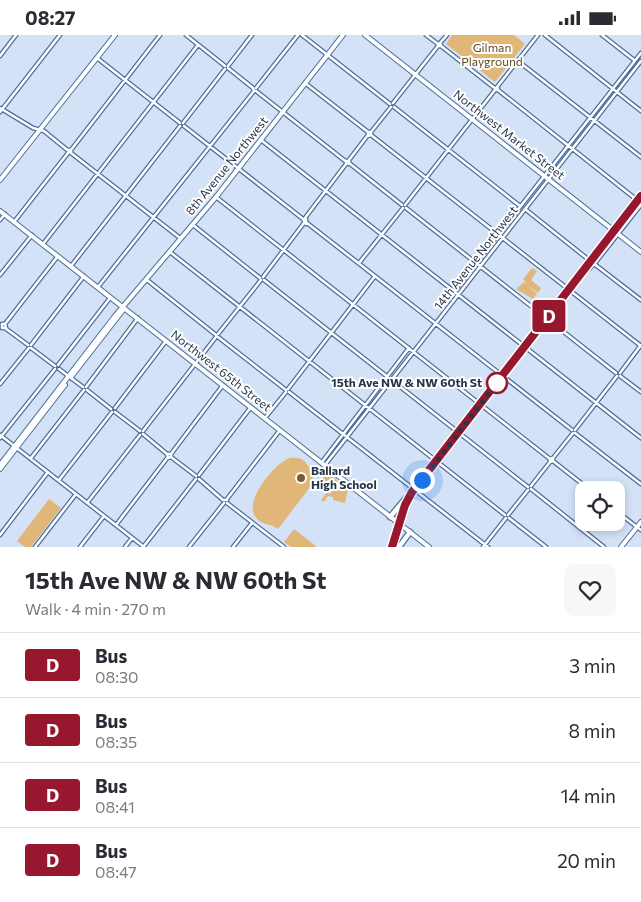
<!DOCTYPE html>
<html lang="en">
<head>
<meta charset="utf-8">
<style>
	:root { --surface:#fff; --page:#f7f7f7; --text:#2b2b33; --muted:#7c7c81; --line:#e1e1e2 }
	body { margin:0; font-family:Commissioner,sans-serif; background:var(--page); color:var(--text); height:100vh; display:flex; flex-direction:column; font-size:19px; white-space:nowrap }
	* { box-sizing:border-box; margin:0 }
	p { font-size:16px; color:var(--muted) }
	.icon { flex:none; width:28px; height:28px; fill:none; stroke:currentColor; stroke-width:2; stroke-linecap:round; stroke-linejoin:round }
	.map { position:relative; height:512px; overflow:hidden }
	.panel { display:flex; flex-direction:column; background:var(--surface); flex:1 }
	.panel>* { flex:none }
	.badge { padding:0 10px; border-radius:4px; font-size:18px; line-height:32px }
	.tools { position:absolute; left:575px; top:446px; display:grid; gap:10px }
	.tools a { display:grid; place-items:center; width:50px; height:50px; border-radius:10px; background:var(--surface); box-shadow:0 2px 8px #0003; font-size:25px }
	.you { position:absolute; width:25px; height:25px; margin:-12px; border:4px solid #fff; border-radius:50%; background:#1a73e8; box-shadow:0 0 0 8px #1a73e833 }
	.map>.badge { position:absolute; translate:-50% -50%; box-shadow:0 0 0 2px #fff }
	.round { display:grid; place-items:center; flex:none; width:52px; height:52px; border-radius:10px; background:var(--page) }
	.head { display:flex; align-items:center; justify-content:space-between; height:85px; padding:0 25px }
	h1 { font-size:24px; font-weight:700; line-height:38px }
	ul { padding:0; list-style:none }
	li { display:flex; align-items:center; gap:15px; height:65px; padding:0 25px; border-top:1px solid var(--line) }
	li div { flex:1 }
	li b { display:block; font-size:19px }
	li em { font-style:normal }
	li .badge { min-width:55px; font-weight:700; text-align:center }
	.status { display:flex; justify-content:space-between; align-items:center; height:35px; padding:0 25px; background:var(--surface); direction:ltr }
	.status svg { height:14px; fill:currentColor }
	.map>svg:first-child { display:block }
</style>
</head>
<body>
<div class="status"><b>08:27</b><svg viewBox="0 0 49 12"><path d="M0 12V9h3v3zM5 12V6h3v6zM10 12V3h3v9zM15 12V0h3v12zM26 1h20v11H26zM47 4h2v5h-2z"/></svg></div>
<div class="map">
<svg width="641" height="512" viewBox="0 0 641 512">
	<rect width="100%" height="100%" fill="#d3e2f6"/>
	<path fill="#e1b779" d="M452,0h62l11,9 -30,38 -49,-38z
		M532,233l5,3 -6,9 10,8 -3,5 -11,-8 10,9 -4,5 -17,-10 8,-7 3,2 -4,-5z
		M290,423c19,-2 19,11 24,24l-36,47c-7,-6 -17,-3 -23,-13 -11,-15 20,-54 35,-58z
		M322,434l26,20 -3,14 -12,-3v-3l-5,-1 -4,6 -3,-2 6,-8 3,2 3,-4 -5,-3 3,-5 -3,-2 -8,6 3,-8z
		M49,464l12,9 -30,39h-6l-8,-6z
		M294,494l22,17v1h-25l-7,-5z"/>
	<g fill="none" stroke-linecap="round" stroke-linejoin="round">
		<path stroke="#99e079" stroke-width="1" d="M421,304l3,-4"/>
		<defs>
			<path id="street" d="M186,0l39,31
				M302,0l88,69
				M426,0l12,9
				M545,0l96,76
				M602,0l32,25
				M440,8l7,-8
				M438,9l2,-1 1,3h-3z
				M441,11l56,44 1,-2h-3
				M0,21l16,-21
				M97,23l83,65
				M518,26l123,96
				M228,31l24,-31
				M228,33l25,20 1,3
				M305,48l63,49v4l3,-1v-3h-3
				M497,52l41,-52
				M256,53l42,-53
				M498,55l139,110
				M256,56l93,73v-3h-3
				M393,68l45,-57
				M394,72l126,99
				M0,73l33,20 11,3 27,22v-3h-3
				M0,77l60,-77
				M183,88l42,-54
				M184,91l119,93h3v5l-3,-5
				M371,97l20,-25
				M371,100l270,211
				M261,105l380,298
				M71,115l89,-115
				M71,118l109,85
				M349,125l19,-25
				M349,128l53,42
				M216,162l334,262 3,-1v3l-3,1v-3
				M405,170l90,-115
				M406,173l210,165
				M525,174l64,51
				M305,183l41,-54
				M0,185l5,-6
				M14,187l54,-69
				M307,188l265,207
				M193,190l67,53
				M43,209l155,-199
				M170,217l335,263
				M359,228l44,-55
				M593,228l48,37
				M71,231l109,-140
				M0,240l32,-40
				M263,242l41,-54
				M147,245l69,55
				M264,245l264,207
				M98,252l156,-196
				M454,256l187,-238
				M2,289h3l1,4h-4z
				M5,289l53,-68
				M5,293l23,17
				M218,299l43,-54
				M218,302l68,53
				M31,310l53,-69
				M31,313l24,18
				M58,330l52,-67
				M59,334l24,18
				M620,338l21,-28
				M620,341l21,16
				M0,349l29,-36
				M86,352l52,-69
				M288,354l87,-113
				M87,355l24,19
				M289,357l199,155
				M115,373l51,-67
				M115,377l25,19
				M265,383l21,-26
				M575,395l42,-54
				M143,396l73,-94
				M575,398l66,51
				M143,399l24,20 1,4 3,-1v-3h-4
				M0,400l144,112
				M0,403l55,-69
				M171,419l52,-69
				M171,422l25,19
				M31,423l53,-68
				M553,423l20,-25
				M553,426l37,29
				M322,427l87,-114
				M325,430l316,-404
				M199,440l52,-68
				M199,444l24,21h4
				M59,445l53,-68
				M531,451l19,-24
				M531,454l73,58
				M227,464l53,-69
				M87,468l53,-68
				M227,468l57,44
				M616,476l25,19
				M508,480l20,-25
				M509,483l37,29
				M116,490l52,-68
				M0,500l48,-63
				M144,511l52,-67
				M35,512l41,-53
				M80,512l24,-31
				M125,512l7,-9
				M189,512l35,-44
				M233,512l19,-24
				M483,512l23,-29"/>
			<path id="secondary" d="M365,0l276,217
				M0,145l115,-145
				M0,176l429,336
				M71,342l52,-67
				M0,430l115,-149 101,-119 127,-162
				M0,434l65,-84
				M621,512l20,-25"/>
			<path id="primary" d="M586,233l3,-7 52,-65
				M390,482l16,-19
				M392,512l13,-42 9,-15 169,-217 10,-9 48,-61
				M399,512l11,-15"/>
		</defs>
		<use href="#street" stroke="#4e6e99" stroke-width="5"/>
		<use href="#secondary" stroke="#4e6e99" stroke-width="6"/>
		<use href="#primary" stroke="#4e6e99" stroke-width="7"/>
		<use href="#street" stroke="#fff" stroke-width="2.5"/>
		<use href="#secondary" stroke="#fff" stroke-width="4"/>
		<use href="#primary" stroke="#fff" stroke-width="4.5"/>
	</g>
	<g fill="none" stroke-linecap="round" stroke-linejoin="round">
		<defs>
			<path id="line" d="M392,512l13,-42 7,-13 229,-296"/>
		</defs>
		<use href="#line" stroke="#fff" stroke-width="11"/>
		<use href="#line" stroke="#96172e" stroke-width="8"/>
		<path stroke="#273548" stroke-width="5" stroke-dasharray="0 9" d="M422,445l75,-97"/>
	</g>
	<circle fill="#fff" stroke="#96172e" stroke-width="2.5" cx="497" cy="348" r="10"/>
	<circle fill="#785b2f" stroke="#fff" stroke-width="2" cx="301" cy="443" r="5"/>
	<g text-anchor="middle" stroke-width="4" stroke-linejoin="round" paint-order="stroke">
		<g font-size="12" fill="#634718" stroke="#fff">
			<text x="492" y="17">Gilman<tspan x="492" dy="14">Playground</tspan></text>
		</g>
		<g font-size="12" fill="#273548" stroke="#fff">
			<text transform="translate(509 100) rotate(38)" y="4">Northwest Market Street</text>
			<text transform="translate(227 131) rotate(-51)" y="4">8th Avenue Northwest</text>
			<text transform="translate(476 223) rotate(-52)" y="4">14th Avenue Northwest</text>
			<text transform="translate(221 336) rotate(38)" y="4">Northwest 65th Street</text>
		</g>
		<g font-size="12" font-weight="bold" fill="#273548" stroke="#fff" text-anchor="end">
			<text x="482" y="352">15th Ave NW &amp; NW 60th St</text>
		</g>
		<g font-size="12" font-weight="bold" fill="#273548" stroke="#fff" text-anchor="start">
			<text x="311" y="440">Ballard<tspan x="311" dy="14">High School</tspan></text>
		</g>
	</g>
</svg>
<div class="tools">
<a><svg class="icon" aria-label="locate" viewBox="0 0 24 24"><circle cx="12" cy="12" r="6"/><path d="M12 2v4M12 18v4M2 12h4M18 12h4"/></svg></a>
</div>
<div class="you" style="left:422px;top:445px"></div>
<b class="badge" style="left:549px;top:281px;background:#96172e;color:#fff">D</b>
</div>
<section class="panel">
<div class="head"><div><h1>15th Ave NW &amp; NW 60th St</h1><p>Walk · 4 min · 270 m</p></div><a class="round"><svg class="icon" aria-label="heart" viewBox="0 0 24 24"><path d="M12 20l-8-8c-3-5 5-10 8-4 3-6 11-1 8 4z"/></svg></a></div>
<ul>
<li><span class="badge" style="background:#96172e;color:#fff">D</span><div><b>Bus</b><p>08:30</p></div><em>3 min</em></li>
<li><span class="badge" style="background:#96172e;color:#fff">D</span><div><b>Bus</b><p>08:35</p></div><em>8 min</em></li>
<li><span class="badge" style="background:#96172e;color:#fff">D</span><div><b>Bus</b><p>08:41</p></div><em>14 min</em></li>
<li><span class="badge" style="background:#96172e;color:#fff">D</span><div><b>Bus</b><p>08:47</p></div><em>20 min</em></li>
</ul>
</section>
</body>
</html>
